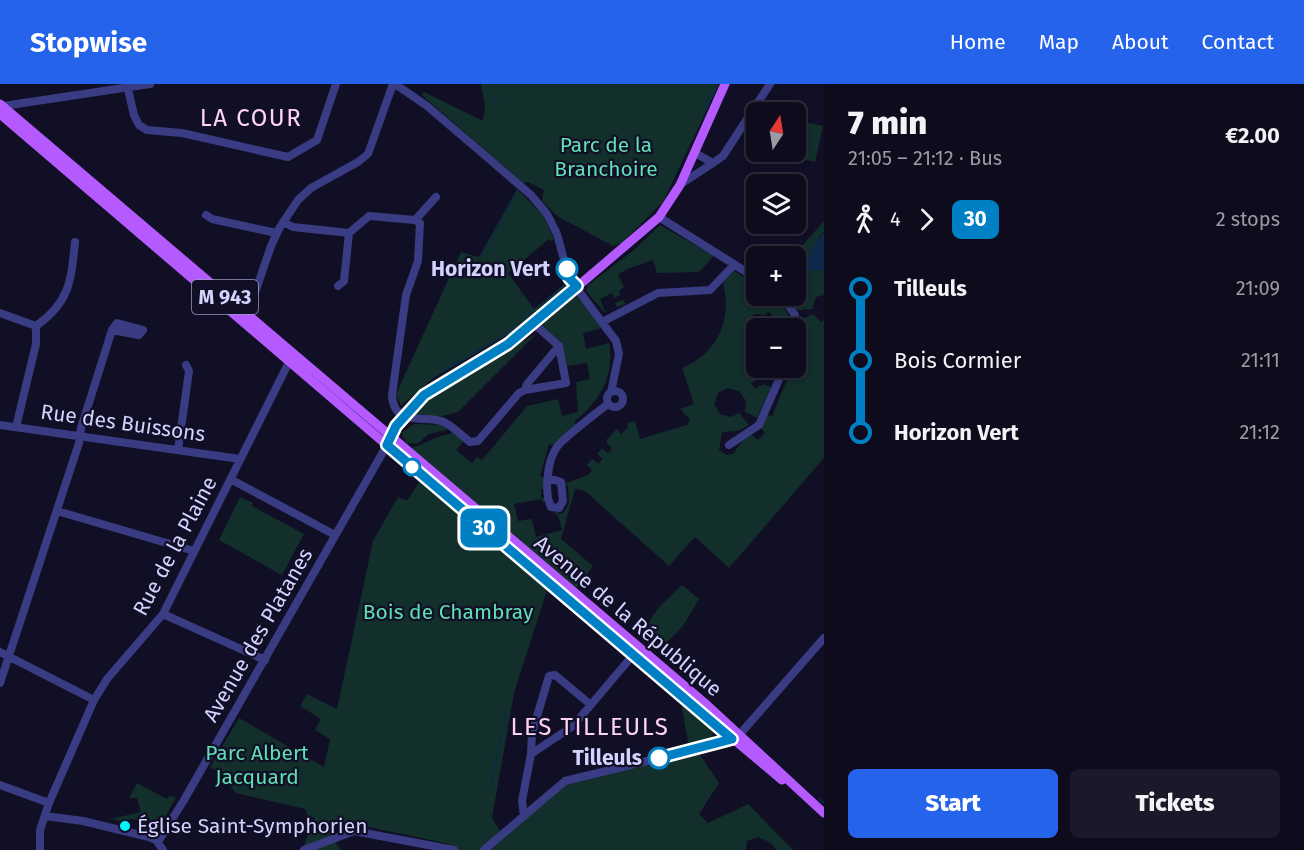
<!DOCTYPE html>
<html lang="en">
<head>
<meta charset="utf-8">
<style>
	:root { --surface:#0d0b1c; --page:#1b1929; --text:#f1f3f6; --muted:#9a9ba3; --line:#2d2b3b; --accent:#2563eb }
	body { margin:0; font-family:"Fira Sans",sans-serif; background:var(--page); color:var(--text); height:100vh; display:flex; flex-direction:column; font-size:22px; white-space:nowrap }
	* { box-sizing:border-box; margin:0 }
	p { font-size:20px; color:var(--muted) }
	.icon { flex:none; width:33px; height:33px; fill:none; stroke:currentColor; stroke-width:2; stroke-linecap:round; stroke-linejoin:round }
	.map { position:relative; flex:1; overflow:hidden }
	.drawer { display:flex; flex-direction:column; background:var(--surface); width:480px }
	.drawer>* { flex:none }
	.badge { padding:0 12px; border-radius:9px; font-size:21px; line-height:39px }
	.needle { width:39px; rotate:12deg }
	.controls { position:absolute; left:746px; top:18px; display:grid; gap:12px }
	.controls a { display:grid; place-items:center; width:60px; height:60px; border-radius:9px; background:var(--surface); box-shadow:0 3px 9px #0003,0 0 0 2px var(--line); font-size:30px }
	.map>.badge { position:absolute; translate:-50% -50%; box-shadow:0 0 0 3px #fff }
	.legs { display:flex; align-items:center; gap:9px; height:66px; padding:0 24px; font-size:20px }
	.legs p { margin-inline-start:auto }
	.overview { display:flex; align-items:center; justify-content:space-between; height:102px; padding:0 24px }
	h1 { font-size:33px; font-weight:800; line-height:45px }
	.action { display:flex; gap:12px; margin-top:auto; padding:12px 24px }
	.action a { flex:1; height:69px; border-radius:9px; background:var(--accent); color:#fff; font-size:24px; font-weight:800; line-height:69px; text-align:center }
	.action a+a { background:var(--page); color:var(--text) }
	ul { padding:0 24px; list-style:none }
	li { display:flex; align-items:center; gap:21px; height:72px; font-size:22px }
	li i { display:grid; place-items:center; width:9px; height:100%; margin:0 8px; background:currentColor }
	li i::after { content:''; width:15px; height:15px; margin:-8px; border:4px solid; border-radius:50%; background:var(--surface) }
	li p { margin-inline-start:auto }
	li:first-child i { background:linear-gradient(#0000 50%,currentColor 0) }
	li:last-child i { background:linear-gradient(currentColor 50%,#0000 0) }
	header { display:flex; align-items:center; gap:36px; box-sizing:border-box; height:84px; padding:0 30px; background:var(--accent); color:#fff }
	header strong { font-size:28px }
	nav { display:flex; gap:33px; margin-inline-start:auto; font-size:21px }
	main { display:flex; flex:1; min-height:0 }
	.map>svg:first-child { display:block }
</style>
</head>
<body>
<header>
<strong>Stopwise</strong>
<nav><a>Home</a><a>Map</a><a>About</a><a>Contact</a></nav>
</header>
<main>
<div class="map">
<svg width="824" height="766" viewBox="0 0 824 766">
	<rect width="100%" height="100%" fill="#110f25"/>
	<path fill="#122f2b" d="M481,0h238l-56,118 -41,41 -9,3 -56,-30 -15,-15 2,-11 -16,-8 -5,1 -101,-88 2,-3 59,29 2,-14z
		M797,36l26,6 -8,36 -26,-6 1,-4h5z
		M517,105l26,26 11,24 -3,2 -2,-2 -41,34 26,36 31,-25 2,1 -55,47 -80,47 -31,27 -5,-12 65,-142 18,5z
		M824,137v11l-5,5 -6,34 11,-2v26l-8,2 -4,12 -15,1 -8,-14h6v-6l10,5 4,-6 -14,-6v-27h-2z
		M660,141l54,31 -15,16 -42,1 -4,-13 -26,9 -9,6 6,12 -5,4 1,4 -6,3 -2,-5 -12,6 5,12 12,-4 -2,-4 8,-3 3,4 -22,8 -18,-21 2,-6 46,-35z
		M734,187l22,13v12l22,2 11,18 -12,5 -9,-10 -2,4 -11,-1 -9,7 -2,11 7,8 5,1v27h9l10,9h-13l-11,6 4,6 8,-5 8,3 -14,31 -12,-6 1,-11 -7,-10 -11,-3 -10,5 -4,11 6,10 11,3 8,-4 10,12 -11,6 -16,1 -3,18 8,5 6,-1 10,-14 9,-5 6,5 7,-7 -5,-6 8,-12 4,1 20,-48h3l9,-32 -2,-17 11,-5 8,8 3,-2v138l-95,110 -34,-31 -26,29 -84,-75 -10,-2 -14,50 32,27 -17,23 -165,-141c16,-4 21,-11 39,-14l3,-3 11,10 -8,9 16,13 5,-6 5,3 45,-54 31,-7 4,17 16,-4 -2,-30 14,-3 -3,-16 -20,3 -5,-23 -22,-17 36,-31 27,29 -4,5 -16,4 3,16 23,-6c6,34 -10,59 -35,79l4,5 -23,19 -6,-2 -9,32 7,2 -1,11h-5v9h5v3l-3,2 -2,-4 -27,5 4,17 14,-2 4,18 26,-7 -4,-15 -4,-1 4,-4 1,4 4,-1 6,-9 -1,-18 -4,-2 24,-9 4,-5 -5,-5 5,-6 6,5 5,-5 -6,-5 5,-6 6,5 4,-4 -5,-6v-4l10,-10 4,5 7,-7 -1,-4 8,-2 5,18 47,-14 3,-5 -10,-11 14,-5 -12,-36c35,-14 51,-49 41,-85z
		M536,250l-78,78 -20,5 -21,-1 -3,-3 25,-22z
		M414,340l30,1 6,4 -21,5 -11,9 -11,1 -6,-11z
		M423,392l126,108 -35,109 -22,125 9,15 53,-45 142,-39 23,34 -20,31 9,9 40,-19 45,46h-17l-5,-7 -13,-6 -11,4 -1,9h-296l-1,-6 -113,-24 -5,16 10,14h-39l13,-32 -7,-2 -3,-7 -69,-16 -8,-9 1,-6 -19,-11 29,-49 85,49 6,-28 -15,-9 6,-11 -21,-13 7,-12 30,15 36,-168 25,-44 9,4z
		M240,413l13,6 -1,3 52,28 -22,41 -63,-35z
		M682,501l17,14 -16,27 -17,17 -20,-17 13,-19z
		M681,619l32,27 -1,9 -23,8z
		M137,699l30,16 3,-4 6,3 -21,37 -19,-3 3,-12 -9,-1 -2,4 -17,-4 30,-7 -4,-14h-8z"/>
	<path fill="#0d294a" d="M824,148v37l-11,2 -7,-3 5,-18z"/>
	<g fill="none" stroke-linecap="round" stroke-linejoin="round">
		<path stroke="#0d294a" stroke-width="1.5" d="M488,15l10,5
			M704,24l11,-24
			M505,129l12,-22
			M481,172l22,-39
			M539,223l25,-22
			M522,237l12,-10
			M472,271l46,-30
			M440,288l26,-14
			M490,706l16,-79
			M819,715l5,4"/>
		<path stroke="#3a3c83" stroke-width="8" d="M395,0l32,22 61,52 43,37 16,19 10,20 12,44 47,63 3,13 -8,38
			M128,5l6,26 5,10 8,5 35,3 106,24 29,-17 19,-56
			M3,22l147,-22
			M695,69l18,10 10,-7 47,-72
			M681,100l32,-21
			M206,131l6,4 64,14
			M659,133l97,61
			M415,136l21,-23
			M283,138l10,5 56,6 20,-17 46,4 5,3 -2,38 -12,34 -14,100c2,34 34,19 52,27 10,5 18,14 26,20l8,-1 41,-48 6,-3 2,-6 32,-38 -25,-22
			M338,202l6,-5 5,-48
			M782,212l13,19v24
			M0,229l36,13
			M246,235l25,-73 9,-19 18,-27 13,-12 47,-26 10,-8 25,-70
			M604,237l54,-28 52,-3 24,-25
			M525,306l41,-7 -7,-37
			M607 315a8 8 0 1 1 16 0a8 8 0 1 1-16 0Z
			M0,341l240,34
			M16,343l20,-83v-18c34,-24 35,-45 39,-84
			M729,361l30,-20 25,-57
			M178,366l11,-79 -3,-6
			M548,394l13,4 2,19 -4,7 -8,-1c-7,-15 -4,-46 6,-60 4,-7 43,-37 51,-43
			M232,396l103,55
			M57,427l137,40
			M163,530l102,46
			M0,568l94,48
			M0,599l79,-240 2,-15 31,-98 5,-7 26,7 -4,5 -27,-5
			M531,670l1,-21 17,-57 6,-1 36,30
			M0,701l49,18
			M45,732l38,5 66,16 7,3 7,10
			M524,732l-2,-15 9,-47 42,-28 60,-71
			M158,758l26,-42 203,-355
			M40,766v-20l9,-27 45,-103 13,-21 56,-65 126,-252
			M304,766l50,-19 100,19
			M484,766l81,-69 131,-32 44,-15 84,-96"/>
		<path stroke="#b55afe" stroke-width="9" d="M0,20l707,601 117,108
			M0,30l549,470 233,196
			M390,357l6,-15 28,-31 93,-57 142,-121 21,-32 45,-101"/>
	</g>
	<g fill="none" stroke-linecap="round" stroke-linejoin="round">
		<defs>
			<path id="line-1" d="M567,185l2,9 8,8 -69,58 -84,51 -28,31 -9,19 345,294 -73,19"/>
		</defs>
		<use href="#line-1" stroke="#fff" stroke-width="14"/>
		<use href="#line-1" stroke="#0080c4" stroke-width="9"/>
	</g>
	<g fill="#fff" stroke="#0080c4" stroke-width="3">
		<circle cx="567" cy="185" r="10"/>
		<circle cx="412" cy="383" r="8"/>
		<circle cx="659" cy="674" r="10"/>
	</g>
	<circle fill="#01f6fc" stroke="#110f25" stroke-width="2" cx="125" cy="742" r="6"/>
	<g text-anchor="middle" stroke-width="4.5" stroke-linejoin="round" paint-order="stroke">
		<rect fill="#110f25" stroke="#9a98be" stroke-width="1.5" x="192" y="196" width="66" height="34" rx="4.5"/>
		<g font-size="20" font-weight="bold" fill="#d4d2ff">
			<text x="225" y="220">M 943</text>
		</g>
		<g font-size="21" fill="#5edfb5" stroke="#110f25">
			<text x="606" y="68">Parc de la<tspan x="606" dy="24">Branchoire</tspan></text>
			<text x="448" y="535">Bois de Chambray</text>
			<text x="257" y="676">Parc Albert<tspan x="257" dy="24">Jacquard</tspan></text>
		</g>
		<g font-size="21" font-weight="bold" fill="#d4d2ff" stroke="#110f25" text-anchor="end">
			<text x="550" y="192">Horizon Vert</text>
			<text x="642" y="681">Tilleuls</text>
		</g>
		<g font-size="21" fill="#d4d2ff" stroke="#110f25">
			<text transform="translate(123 339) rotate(8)" y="7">Rue des Buissons</text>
			<text transform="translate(175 462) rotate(-62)" y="7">Rue de la Plaine</text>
			<text transform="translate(628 532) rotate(40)" y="7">Avenue de la République</text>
			<text transform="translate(258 551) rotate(-60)" y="7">Avenue des Platanes</text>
		</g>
		<g font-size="21" fill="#d4d2ff" stroke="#110f25" text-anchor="start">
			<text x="137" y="749">Église Saint-Symphorien</text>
		</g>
		<g font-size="24" letter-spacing="1.5" fill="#ffd4f2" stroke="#110f25">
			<text x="251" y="42">LA COUR</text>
			<text x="590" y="651">LES TILLEULS</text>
		</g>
	</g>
</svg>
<div class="controls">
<a><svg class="needle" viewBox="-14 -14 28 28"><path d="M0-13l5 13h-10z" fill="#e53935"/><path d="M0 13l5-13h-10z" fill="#9a9ba3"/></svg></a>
<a><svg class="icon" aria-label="layers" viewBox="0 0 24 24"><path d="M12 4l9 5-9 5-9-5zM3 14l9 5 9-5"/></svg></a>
<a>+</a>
<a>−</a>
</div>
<b class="badge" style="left:484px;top:444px;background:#0080c4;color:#fff">30</b>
</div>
<section class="drawer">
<div class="overview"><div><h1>7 min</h1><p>21:05 – 21:12 · Bus</p></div><b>€2.00</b></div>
<div class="legs"><svg class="icon" aria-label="walk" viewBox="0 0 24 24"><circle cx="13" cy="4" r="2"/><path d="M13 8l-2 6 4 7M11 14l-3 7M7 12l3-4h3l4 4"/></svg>4<svg class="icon" aria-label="forward" viewBox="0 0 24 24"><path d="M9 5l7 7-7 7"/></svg><b class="badge" style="background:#0080c4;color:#fff">30</b><p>2 stops</p></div>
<ul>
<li><i style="color:#0080c4"></i><b>Tilleuls</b><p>21:09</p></li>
<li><i style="color:#0080c4"></i><span>Bois Cormier</span><p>21:11</p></li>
<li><i style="color:#0080c4"></i><b>Horizon Vert</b><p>21:12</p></li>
</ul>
<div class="action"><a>Start</a><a>Tickets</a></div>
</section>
</main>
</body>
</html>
